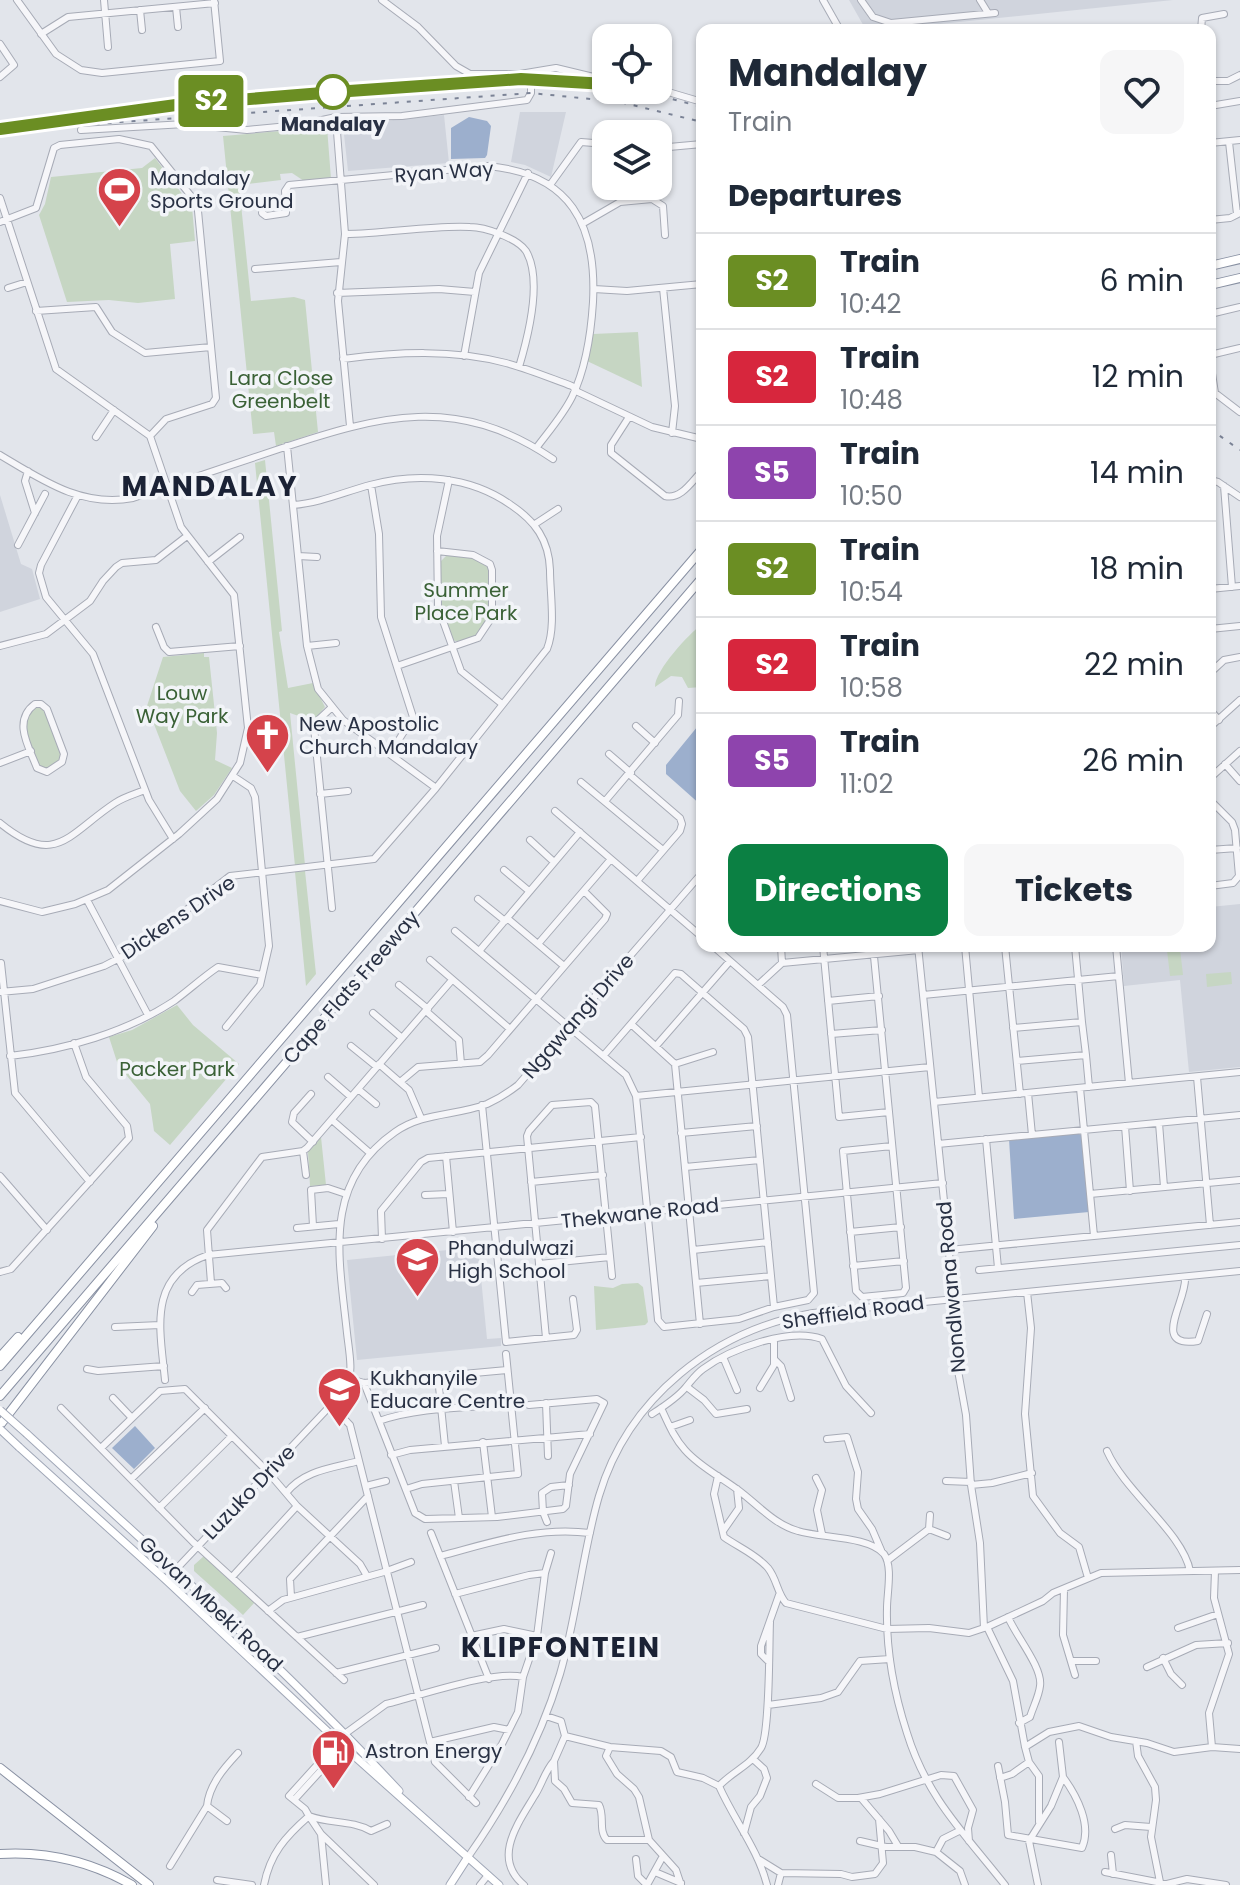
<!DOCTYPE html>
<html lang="en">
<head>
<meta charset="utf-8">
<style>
	:root { --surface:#fff; --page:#f6f6f7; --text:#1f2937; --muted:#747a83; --line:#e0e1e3; --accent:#0b8043 }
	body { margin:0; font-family:Poppins,sans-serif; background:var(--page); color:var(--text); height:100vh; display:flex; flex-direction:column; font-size:30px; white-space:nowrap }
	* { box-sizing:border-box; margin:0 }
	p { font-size:26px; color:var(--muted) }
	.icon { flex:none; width:44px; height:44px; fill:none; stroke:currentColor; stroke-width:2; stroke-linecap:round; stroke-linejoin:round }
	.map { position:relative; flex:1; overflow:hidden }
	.drawer { position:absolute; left:696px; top:24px; width:520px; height:928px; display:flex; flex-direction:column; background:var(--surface); border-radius:16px; box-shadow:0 2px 6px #0004 }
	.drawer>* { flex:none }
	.badge { padding:0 16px; border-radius:6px; font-size:28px; line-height:52px }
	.tools { position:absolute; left:592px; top:24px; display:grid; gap:16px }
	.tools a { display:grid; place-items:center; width:80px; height:80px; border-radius:16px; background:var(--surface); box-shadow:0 2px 6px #0004; font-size:40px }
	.map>.badge { position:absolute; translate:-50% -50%; box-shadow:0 0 0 4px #fff }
	h2 { padding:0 32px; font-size:30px; line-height:72px }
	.round { display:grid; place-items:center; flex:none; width:84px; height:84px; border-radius:16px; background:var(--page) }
	.head { display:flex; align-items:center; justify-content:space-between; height:136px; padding:0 32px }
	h1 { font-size:38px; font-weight:700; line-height:60px }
	.primary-button { display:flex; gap:16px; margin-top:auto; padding:16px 32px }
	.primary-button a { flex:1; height:92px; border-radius:16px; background:var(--accent); color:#fff; font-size:32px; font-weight:700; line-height:92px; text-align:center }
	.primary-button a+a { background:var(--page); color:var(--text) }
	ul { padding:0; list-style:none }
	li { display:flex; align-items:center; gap:24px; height:96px; padding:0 32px; border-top:2px solid var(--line) }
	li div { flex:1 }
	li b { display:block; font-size:30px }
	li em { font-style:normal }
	li .badge { min-width:88px; font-weight:700; text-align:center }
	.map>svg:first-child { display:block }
</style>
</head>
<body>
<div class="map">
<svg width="1240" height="1885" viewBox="0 0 1240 1885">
	<rect width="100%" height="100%" fill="#e2e5eb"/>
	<path fill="#d0d4dd" d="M849,0h324l-292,30h-15z
		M520,112h46l-15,65 -26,-12 -14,-3z
		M444,115l5,48 -101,8 -5,-46z
		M0,495l21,69 11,5 8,30 -40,13z
		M1240,904v163l-51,5 -9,-92 -56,6 -3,-40h89v-39z
		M478,1247l9,92 14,-1v8l-144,14 -10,-100z"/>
	<path fill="#c6d6c3" d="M327,127l4,52 -27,2 -12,-8 -12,1 1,6 -42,5 12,116 43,-4 11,3 13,132 -42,14 -2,-14 -21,2 -30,-298z
		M155,158l37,49 3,34 -25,3 5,55 -37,4 -29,-3 -42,2 -28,-87 6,-11 6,-27 91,-9z
		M638,332l4,55 -55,-26 6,-27z
		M265,460l17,171 -3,1 9,56 25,-5 12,24 -12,14 -23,-8 15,152 -10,1 -40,-403z
		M447,555c15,1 32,0 42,13 1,22 8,61 -18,70 -8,3 -11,5 -18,2l-11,-31 -2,-47z
		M702,624v63l-14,1 -6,-11 -11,-1 -16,11c0,-17 34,-53 47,-63z
		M204,653v4h5l8,76 -2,27 17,8 -18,27 -18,16 -16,-20 -33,-85 16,-49z
		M39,706l5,2 17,45 -1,8 -13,8 -8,-3 -15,-38 7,-18z
		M305,871l11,103 -10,12 -11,-114z
		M1180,949l3,26 -13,1 -3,-26z
		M1231,972l1,12 -25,3 -1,-13z
		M177,1005l16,20 46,39 -69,81 -16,-14 -4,-27 -32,-39 -9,-28 23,-7z
		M321,1137l5,48 -16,1 -2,-34z
		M638,1283l5,4 5,35 -3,3 -49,5 -2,-44 19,2 9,-4z
		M204,1556l51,46 -12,13 -49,-44v-6z"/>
	<path fill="#9cafcd" d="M469,117l18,4 4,5 -4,29 -2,3 -34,1v-31z
		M702,721v85l-36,-32v-9z
		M1077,1132l5,4 7,76 -75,7 -5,-80z
		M135,1426l20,22 -21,21 -22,-21z"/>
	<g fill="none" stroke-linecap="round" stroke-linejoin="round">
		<defs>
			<path id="minor" d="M17,0l39,54 25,16 21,3 118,-12 -6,-61
				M104,0l4,47
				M382,0l36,27 38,39 14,8h50l36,-6 50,12
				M823,0l17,30
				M861,0l12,17 18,6 104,-10
				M980,0l8,13
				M176,7l2,20
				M140,10l2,20
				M1201,30l1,-12 22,-4
				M41,34l27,-17 147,-14
				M0,44l14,21 -14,12
				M1210,81h18l12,-6
				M658,89l44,13
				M1210,106l30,-5
				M81,130l104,-6 62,6 52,-5 37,-8 66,-1 125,-16 4,-7v-20
				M337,132l8,102 -7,67 12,125
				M1229,142l8,72
				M1210,143l30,-3
				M658,148l44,-4
				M550,185l31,-43 25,2
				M0,198l56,171 94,67 31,91 53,68 14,133 -8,35 -23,36 -38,35 -71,56 -33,14 -33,8 -42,-11
				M286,201l-23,3 -1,9 4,3 20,-3v-3l-1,-19 4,-6 199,-19c82,8 109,58 105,136 -2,32 -7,66 -21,95 -9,18 -23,34 -35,50
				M1210,220l20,-2 10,-5
				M0,222l36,-14 18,-60 6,-3 59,-6 32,7 44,55 3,10 18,187 -4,6 -46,15 -16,17
				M582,224l38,-22 32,-3 11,7 2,29
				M345,234c42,0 84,-9 125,-7 15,0 47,11 56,24 17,29 2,86 -7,116
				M255,269l86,-7
				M8,288l19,-6
				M663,288l12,118 -3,27
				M594,289l33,2 75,-7
				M337,293l102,-4 36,3
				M36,311l60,-4 16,25 33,21 66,-6
				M1210,314l30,-7
				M1210,355l30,-7
				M464,356l15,-83 49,-100
				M343,359c55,-7 109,-10 163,4 23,6 44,15 66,23l6,6 74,35 50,12
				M1210,360l5,33 25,19
				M629,417l-18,28v8l54,43c16,4 27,-15 37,-25
				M96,437l18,-27
				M287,446l20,200 11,43 25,31 93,68
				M0,455c42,25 82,53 133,43 49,-16 97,-33 146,-49 102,-34 178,-55 274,10
				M28,471l-3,10 10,32
				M449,480l-12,56 1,71 23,64 41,33
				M1210,480l8,2 22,15
				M371,485l8,49 2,83 32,100 -23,37
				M1224,486l8,101
				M78,495l-37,70 -2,8 7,24 47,57 56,146 24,39
				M535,524l23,-15
				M18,545l27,-51
				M298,556l19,1
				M208,562l32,-25
				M1210,589l30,-3
				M156,627l8,20 5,5 71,-6
				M1210,629l30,-3
				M0,646l46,-12 44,-33 13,-20 13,-14 6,-4 34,-3 31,-24
				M307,646l29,-3
				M397,666l81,-28 14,-21v-47l-2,-6 -17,-9 -36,-4
				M1210,673l14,-13 16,-3
				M35,704h6l6,5 17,45 -2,8 -15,10 -10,-4c-8,-21 -25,-47 -2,-64z
				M331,708l-15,14 -2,5 18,181
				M1210,710l9,10
				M636,726l19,17
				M1210,727l30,-27
				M609,754l22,19
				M0,763l31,-12
				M1225,764l15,17
				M630,775l50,43 2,6 -2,7 -43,50
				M1210,778l30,-27
				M581,782l82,68
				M320,794l28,-3
				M606,800l72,-85 1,-14
				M1210,800l22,22 3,8 4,46 -6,7 -23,3
				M555,811l147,126
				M0,823c56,46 69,10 115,-20 9,-6 20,-9 30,-13
				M530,840l24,22
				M1210,850l27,-2
				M504,870l25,21
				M478,899l27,22
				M87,900l61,115
				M507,918l57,48
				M455,931l171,144 10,21 22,224 6,7 75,-8 35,-12 34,-7 6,-7 -27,-278 -4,-8 -70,-61
				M538,944l73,-85
				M781,946l1,17
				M823,946l16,171 50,-5
				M873,946l33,342 -3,5 -41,4 -6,-6 -13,-140 49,-5
				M918,946l31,304 6,104 11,61 5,70 9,58 4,85
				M965,946l14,151
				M1005,946l15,148
				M1116,946l13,137
				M480,950l100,-118
				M430,960l80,69
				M1,963l14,130 75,89
				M399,985l29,24
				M758,985l24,-22 137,-13
				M0,992l33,-3 71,-23 31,-16 95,-74 144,-17 62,-71 111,-139c9,-22 3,-55 3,-79 -1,-30 -15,-49 -39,-65 -41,-29 -94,-33 -141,-20 -26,7 -50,18 -77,20
				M923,995l196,-19
				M828,1001l51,-5
				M426,1011l33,29 2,24
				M373,1013l29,25
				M1082,1022l4,33
				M631,1024l44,40 25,260
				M226,1027l34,-42 9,-39 -14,-149 -4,-9 -18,-12
				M1013,1028l69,-6 -7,-76
				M831,1034l51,-4
				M351,1046l26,21
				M656,1046l74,-85
				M604,1055l71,-82 6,1 63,55 4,8 26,270
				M10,1056c55,-6 117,-24 164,-55 15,-11 29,-24 44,-34l44,8
				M1017,1061l69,-6 3,32
				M379,1064l30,26 12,28
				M675,1064l38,-12
				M328,1077l23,20
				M1197,1077l13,148
				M400,1082l18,-15 62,-5 8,-7 117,-136 2,-5 -23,-23
				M1080,1088l14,148
				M358,1089l18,15
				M1028,1093l4,42
				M311,1094l-17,19 -2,9 21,20
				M636,1096l294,-29
				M934,1102l306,-30
				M482,1105l24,237 68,-7 3,-5 -4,-31
				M332,1120l38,33
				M1159,1123l5,64
				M1125,1126l5,65
				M681,1133l76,-7
				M986,1139l12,129
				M938,1144l302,-29
				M303,1151l3,24
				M446,1156l7,76
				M685,1167l75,-7
				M0,1176l47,54
				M531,1182l72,-7
				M1090,1194l150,-14
				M425,1195l24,-1
				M313,1226l-2,-36 17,-2 18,6
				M297,1228l42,-4
				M850,1232l51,-5
				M382,1239l-1,-28 40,-49 7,-4 213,-21
				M693,1250l75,-8
				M949,1250l291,-28
				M539,1264l71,-7
				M853,1266l51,-5
				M979,1270l261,-25
				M0,1272l11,-3 118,-131 -2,-12 -41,-49 -12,-34
				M1185,1277c3,22 -36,72 13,64l9,-27
				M211,1283l-4,-53 55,-73 41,-6 4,-3 145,-168
				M696,1283l75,-7
				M192,1292l5,-7 25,-2 4,5
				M1027,1292l4,36 -6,86 8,82 27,37 19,14 9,31
				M115,1327l45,-2
				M546,1338l-19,-202 2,-5 23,-26 39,-3 4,4 17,170
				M723,1357l14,33
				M775,1360l6,6 10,32
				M87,1369l11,2 66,-5
				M438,1377l7,69
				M350,1379l14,4 143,-13
				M165,1380c-5,-51 -18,-104 43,-125l735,-72
				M364,1383l51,130 10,6 72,-2 66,-8 3,-3 4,-32 34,-71 -7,-4 -68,6
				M687,1387l17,13 12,14 31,-5
				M760,1388l14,-23v-26
				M113,1398l19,20
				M546,1403l2,53
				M332,1406l18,19 85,337 41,41
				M61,1408l132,134 151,138
				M661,1408c7,15 13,30 24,42 15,17 36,27 53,40 19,14 37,35 60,41 22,7 71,5 86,23 9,12 3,39 3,54 -1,42 7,85 20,125 20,65 58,101 98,152
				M652,1414c11,-7 26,-17 34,-27 6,-7 10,-13 17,-18 27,-20 86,-42 119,-30l24,47 25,27
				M379,1421c40,-14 89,-13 131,-17
				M670,1427l20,-7
				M827,1439l20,-2 11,35 -2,27 2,10 14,20 9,21
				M483,1442l9,75
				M101,1448l59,-57 25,-2 83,83 29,34 63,58 7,12
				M1107,1451c18,41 76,82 83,120
				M391,1455l19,-5 180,-16
				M718,1476l-4,18 10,43c14,10 32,17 44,31 9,11 9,25 18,35l101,26 42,-1 40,5 18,-6 56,-26 10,-8 48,-20 139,-3
				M816,1478l6,12 -5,20 5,24
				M131,1479l74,-71
				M454,1481l5,37
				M946,1481l25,1
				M971,1485l21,-2 40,-10
				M366,1486l20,-5
				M406,1489l16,-5 96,-10 -12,-120
				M286,1493c18,-23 47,-25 73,-32
				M159,1508l73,-72
				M547,1522l-4,-10 -1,-19 9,-6 18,-2
				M929,1529l18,7
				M929,1529l1,-14
				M723,1531l16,-23 -2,-19
				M431,1533l58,146
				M440,1556c50,-13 98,-30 150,-23
				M888,1560l41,-31
				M232,1577l65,-71
				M166,1580l182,-193c5,-18 1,-36 -1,-54 -8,-76 -25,-150 48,-201 28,-20 61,-16 92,-28 11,-5 22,-12 31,-19l184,-212
				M1064,1589l-1,46 12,40
				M455,1594l74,-19 16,-2
				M291,1597l-1,-18 78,-83
				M268,1611l15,-11 101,-28 27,-10
				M1008,1617c8,19 35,51 32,69 -1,10 -7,21 -10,31l-11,6
				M987,1627l26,54 12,66 4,15 10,14v46
				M1178,1628l40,-14
				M471,1636l33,-7 33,7
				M297,1637l126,-32
				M1163,1658l8,16 11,11
				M1072,1661h24
				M769,1662l-8,-8v-8l18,-51
				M1147,1667l49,-22 32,-2
				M336,1673l100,-25
				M768,1705l53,-7 17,-6 22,-31 30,-2
				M546,1716l15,5 4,15 -11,25 1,20 9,8 8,14 27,2c6,11 -1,26 8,35h42
				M565,1736l45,11 51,4 10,6 6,15 26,6 16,8
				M1136,1741l2,15 17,31 1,13 -5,37 9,45
				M430,1742l64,-15 15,3
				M610,1747l-4,9 11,18 17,15 5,8 10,43 27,30 5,15
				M1025,1747l24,-15 30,-6 32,11 36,6 27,9 38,-5 28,2
				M1212,1747l-3,-34 20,-59 -15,-56 1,-27
				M998,1766l7,36 3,33 74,13c10,-23 -5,-52 -19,-71
				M1000,1778l12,-4 17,-12
				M816,1784l22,14h20l22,-4 61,-19 13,1 19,34 -5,18 1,13
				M719,1786c14,-15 31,-20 42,-38 9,-14 8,-104 9,-126
				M719,1786c15,34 39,63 48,99
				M469,1797l33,-53 16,-32 5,-35 14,-41 8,-63 6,-20
				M861,1798l28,33 9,15
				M294,1800l51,-56
				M309,1816l12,18 53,51
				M309,1816c21,8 43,4 62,15l16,-7
				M227,1821l-20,-15c2,-21 17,-38 31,-53
				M1115,1829l10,-4 26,2
				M744,1833l7,-26 9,-11 7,-18 -3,-9 -11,-10
				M321,1834l5,51
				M860,1841l26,6h29l21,5 24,19 5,14
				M936,1852l7,-13 16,-8
				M1111,1855l2,19
				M468,1857c40,-57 72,-116 92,-183 17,-58 22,-120 39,-178 29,-98 115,-166 214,-183l427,-42
				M636,1859l2,17 9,9
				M760,1860l21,13 60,1 11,3 23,-3 8,-11 -4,-44
				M170,1866l37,-60
				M655,1872l26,11
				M1105,1872l62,12 20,-5 39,6
				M217,1880l35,5
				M264,1885c6,-31 21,-48 45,-69l-4,-7 -16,-13 57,-63 40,-29c34,-8 105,-34 137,-27
				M480,1885l8,-10
				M524,1885c-33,-27 -5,-63 11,-90 7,-11 10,-24 19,-34
				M647,1885l16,-29
				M778,1885l3,-12
				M1038,1885l-9,-44 22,-35 12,-29 -4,-35"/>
			<path id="major" d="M27,1434c127,117 255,231 372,357
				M19,1447l147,133 177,166 156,139
				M450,1885l18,-28"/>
			<path id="highway" d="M1210,266l30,-7
				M1210,285l30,-7
				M0,1357l18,-20
				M0,1366l702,-817
				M0,1396l702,-818
				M0,1425l153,-199
				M0,1768l149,117
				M0,1854c48,-3 90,7 132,31"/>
		</defs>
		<use href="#minor" stroke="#a7abb6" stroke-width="8"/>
		<use href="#major" stroke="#a1a8b8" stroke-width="9"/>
		<use href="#highway" stroke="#8991a3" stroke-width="10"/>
		<use href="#minor" stroke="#f6f6f9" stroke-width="6"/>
		<use href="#major" stroke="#fff" stroke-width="7"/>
		<use href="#highway" stroke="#fff" stroke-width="8"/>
		<path stroke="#7b8396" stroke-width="2" stroke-dasharray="4 8" stroke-linecap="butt" d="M638,90l64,17
			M140,110c78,-11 157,-15 236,-21 76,-6 153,-15 230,-5
			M0,133l107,-10 424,-30 89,9 82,20
			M1210,429l30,21"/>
		<defs>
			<path id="major-bridge" d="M0,1410l27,24
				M0,1429l19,18"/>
		</defs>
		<use href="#major-bridge" stroke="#a1a8b8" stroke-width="9" stroke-linecap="butt"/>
		<use href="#major-bridge" stroke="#fff" stroke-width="7"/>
	</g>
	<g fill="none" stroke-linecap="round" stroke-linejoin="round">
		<defs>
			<path id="line" d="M0,129l176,-24 159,-13 186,-13 85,5"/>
		</defs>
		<use href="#line" stroke="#fff" stroke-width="18"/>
		<use href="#line" stroke="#6b8e23" stroke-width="12"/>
	</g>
	<defs>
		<symbol id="stadium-pin" viewBox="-11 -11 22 30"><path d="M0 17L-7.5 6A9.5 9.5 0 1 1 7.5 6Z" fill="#d5434b" stroke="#f2f4f8"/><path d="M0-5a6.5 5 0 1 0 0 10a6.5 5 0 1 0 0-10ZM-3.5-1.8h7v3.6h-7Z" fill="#fff"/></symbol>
		<symbol id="church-pin" viewBox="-11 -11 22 30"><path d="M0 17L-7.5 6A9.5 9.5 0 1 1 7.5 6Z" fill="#d5434b" stroke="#f2f4f8"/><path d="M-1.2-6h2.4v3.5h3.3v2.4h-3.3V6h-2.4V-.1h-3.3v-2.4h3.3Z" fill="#fff"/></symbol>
		<symbol id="school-pin" viewBox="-11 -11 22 30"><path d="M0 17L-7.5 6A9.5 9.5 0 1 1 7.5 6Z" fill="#d5434b" stroke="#f2f4f8"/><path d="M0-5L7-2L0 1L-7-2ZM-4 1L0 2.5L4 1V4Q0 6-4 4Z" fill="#fff"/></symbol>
		<symbol id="fuel-pin" viewBox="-11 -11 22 30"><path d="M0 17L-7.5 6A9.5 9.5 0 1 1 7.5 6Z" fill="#d5434b" stroke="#f2f4f8"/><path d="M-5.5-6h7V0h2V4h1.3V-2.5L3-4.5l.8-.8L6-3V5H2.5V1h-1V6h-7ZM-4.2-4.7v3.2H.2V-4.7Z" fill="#fff"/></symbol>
	</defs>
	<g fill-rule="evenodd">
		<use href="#stadium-pin" x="94" y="164" width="51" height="69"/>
		<use href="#church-pin" x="242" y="710" width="51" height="69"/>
		<use href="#school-pin" x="392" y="1234" width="51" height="69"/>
		<use href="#school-pin" x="314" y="1364" width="51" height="69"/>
		<use href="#fuel-pin" x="308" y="1726" width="51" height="69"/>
	</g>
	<circle fill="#fff" stroke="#6b8e23" stroke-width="4" cx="333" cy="92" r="16"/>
	<g text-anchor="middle" stroke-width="7" stroke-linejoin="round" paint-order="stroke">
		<g font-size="20" font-weight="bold" fill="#293144" stroke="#f2f4f8">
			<text x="333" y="131">Mandalay</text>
		</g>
		<g font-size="20" fill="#293144" stroke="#f2f4f8">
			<text transform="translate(444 172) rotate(-4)" y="7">Ryan Way</text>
			<text transform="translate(178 917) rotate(-34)" y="7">Dickens Drive</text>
			<text transform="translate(351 987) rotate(-49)" y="7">Cape Flats Freeway</text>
			<text transform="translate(578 1016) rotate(-49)" y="7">Ngqwangi Drive</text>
			<text transform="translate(640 1213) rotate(-6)" y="7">Thekwane Road</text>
			<text transform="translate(951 1287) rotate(-95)" y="7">Nondlwana Road</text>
			<text transform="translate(853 1312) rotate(-8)" y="7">Sheffield Road</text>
			<text transform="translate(249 1492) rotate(-46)" y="7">Luzuko Drive</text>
			<text transform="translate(211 1604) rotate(43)" y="7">Govan Mbeki Road</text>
		</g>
		<g font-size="20" fill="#293144" stroke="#f2f4f8" text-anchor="start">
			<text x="150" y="185">Mandalay<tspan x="150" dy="23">Sports Ground</tspan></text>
			<text x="299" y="731">New Apostolic<tspan x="299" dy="23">Church Mandalay</tspan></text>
			<text x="448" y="1255">Phandulwazi<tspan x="448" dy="23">High School</tspan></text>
			<text x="370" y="1385">Kukhanyile<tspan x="370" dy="23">Educare Centre</tspan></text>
			<text x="365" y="1758">Astron Energy</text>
		</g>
		<g font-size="20" fill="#3a6136" stroke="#f2f4f8">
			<text x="281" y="385">Lara Close<tspan x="281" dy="23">Greenbelt</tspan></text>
			<text x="466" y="597">Summer<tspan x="466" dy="23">Place Park</tspan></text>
			<text x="182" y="700">Louw<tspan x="182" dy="23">Way Park</tspan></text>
			<text x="177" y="1076">Packer Park</text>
		</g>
		<g font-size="28" font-weight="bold" letter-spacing="2" fill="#1b2235" stroke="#f2f4f8">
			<text x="210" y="496">MANDALAY</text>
			<text x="561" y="1657">KLIPFONTEIN</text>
		</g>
	</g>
</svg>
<div class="tools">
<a><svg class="icon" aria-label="locate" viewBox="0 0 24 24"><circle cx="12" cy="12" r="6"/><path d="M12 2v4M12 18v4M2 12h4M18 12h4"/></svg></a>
<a><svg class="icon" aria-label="layers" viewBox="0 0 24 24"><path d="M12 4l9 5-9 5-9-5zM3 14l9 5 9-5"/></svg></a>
</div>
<b class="badge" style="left:211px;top:101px;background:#6b8e23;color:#fff">S2</b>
<section class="drawer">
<div class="head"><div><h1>Mandalay</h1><p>Train</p></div><a class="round"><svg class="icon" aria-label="heart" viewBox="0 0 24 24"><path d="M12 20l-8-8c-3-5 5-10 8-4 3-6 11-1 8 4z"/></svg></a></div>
<h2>Departures</h2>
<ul>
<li><span class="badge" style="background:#6b8e23;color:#fff">S2</span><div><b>Train</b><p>10:42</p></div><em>6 min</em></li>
<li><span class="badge" style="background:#d7263d;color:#fff">S2</span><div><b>Train</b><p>10:48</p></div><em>12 min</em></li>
<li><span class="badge" style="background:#8e44ad;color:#fff">S5</span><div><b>Train</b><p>10:50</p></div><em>14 min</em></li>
<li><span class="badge" style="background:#6b8e23;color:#fff">S2</span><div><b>Train</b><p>10:54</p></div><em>18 min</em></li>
<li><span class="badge" style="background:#d7263d;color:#fff">S2</span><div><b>Train</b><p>10:58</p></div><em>22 min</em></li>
<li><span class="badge" style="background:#8e44ad;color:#fff">S5</span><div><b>Train</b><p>11:02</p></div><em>26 min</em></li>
</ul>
<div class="primary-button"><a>Directions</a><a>Tickets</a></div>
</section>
</div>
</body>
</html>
